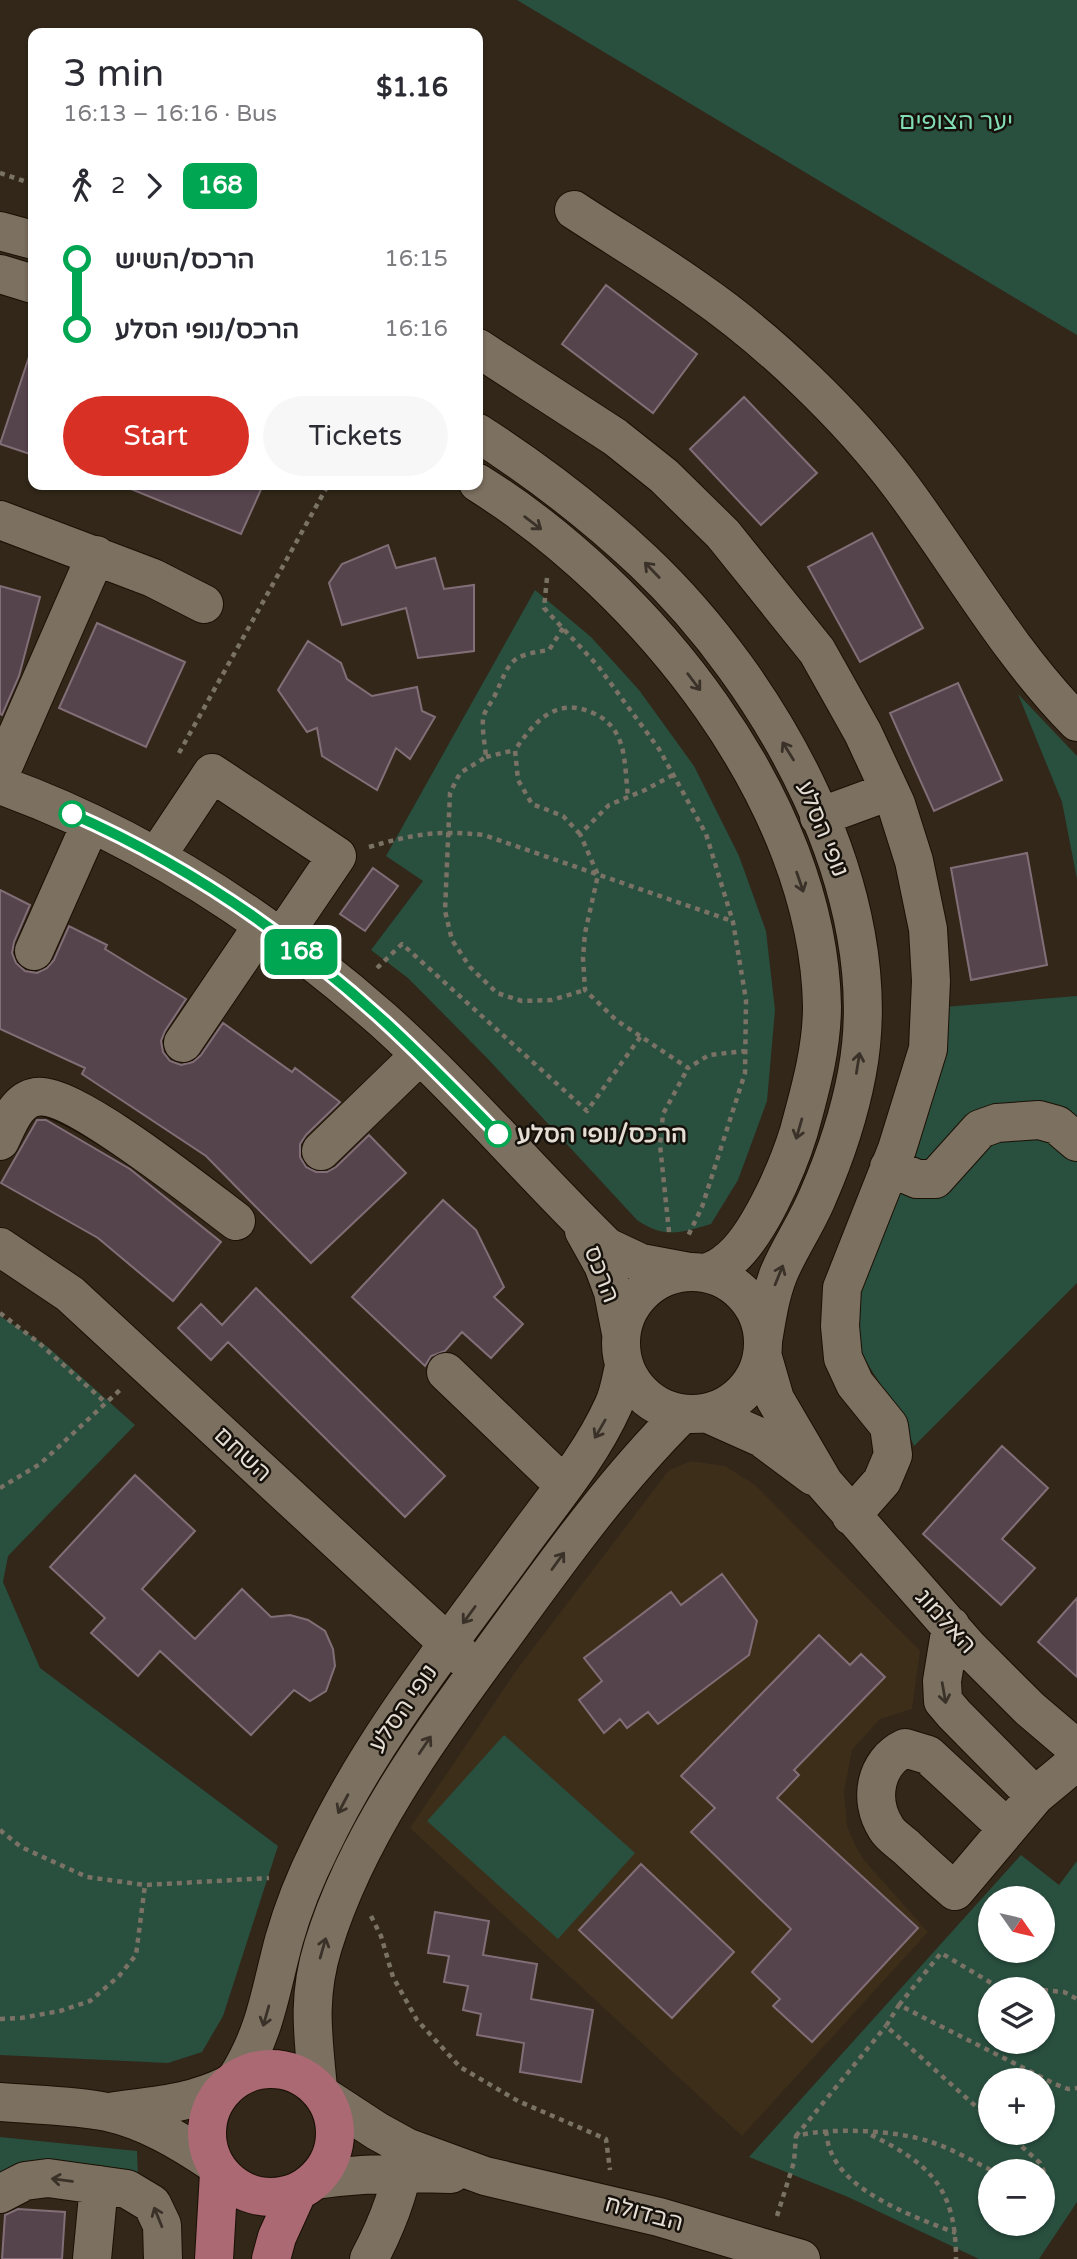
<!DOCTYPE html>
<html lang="en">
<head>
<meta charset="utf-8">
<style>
	:root { --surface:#fff; --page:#f7f7f7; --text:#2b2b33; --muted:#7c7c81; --accent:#d93025 }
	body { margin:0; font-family:"Varela Round",Heebo,sans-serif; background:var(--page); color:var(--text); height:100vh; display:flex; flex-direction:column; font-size:26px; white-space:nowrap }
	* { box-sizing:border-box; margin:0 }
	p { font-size:23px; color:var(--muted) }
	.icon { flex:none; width:38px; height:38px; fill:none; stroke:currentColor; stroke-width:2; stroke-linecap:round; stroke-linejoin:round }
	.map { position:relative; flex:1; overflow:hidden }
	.sheet { position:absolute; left:28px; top:28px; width:455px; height:462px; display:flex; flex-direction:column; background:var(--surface); border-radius:14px; box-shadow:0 2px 5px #0004 }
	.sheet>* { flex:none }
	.badge { padding:0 14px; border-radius:10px; font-size:24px; line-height:46px }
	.needle { width:46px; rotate:124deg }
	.fabs { position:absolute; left:978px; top:1886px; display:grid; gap:14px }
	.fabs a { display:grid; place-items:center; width:77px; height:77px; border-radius:50%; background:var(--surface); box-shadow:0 2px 5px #0004; font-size:35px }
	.map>.badge { position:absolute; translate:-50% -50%; box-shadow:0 0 0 4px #fff }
	.legs { display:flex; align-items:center; gap:10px; height:77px; padding:0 35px; font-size:23px }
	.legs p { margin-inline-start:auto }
	.overview { display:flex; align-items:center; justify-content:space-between; height:119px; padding:0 35px }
	h1 { font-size:38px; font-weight:600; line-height:52px }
	.button { display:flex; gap:14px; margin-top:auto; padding:14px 35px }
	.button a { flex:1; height:80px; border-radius:42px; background:var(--accent); color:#fff; font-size:28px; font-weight:600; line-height:80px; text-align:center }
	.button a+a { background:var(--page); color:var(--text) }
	ul { padding:0 35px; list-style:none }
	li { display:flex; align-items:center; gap:24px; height:70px; font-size:26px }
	li i { display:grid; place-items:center; width:10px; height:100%; margin:0 9px; background:currentColor }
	li i::after { content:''; width:18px; height:18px; margin:-9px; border:5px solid; border-radius:50%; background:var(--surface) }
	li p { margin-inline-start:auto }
	li:first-child i { background:linear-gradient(#0000 50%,currentColor 0) }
	li:last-child i { background:linear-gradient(currentColor 50%,#0000 0) }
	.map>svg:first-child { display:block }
</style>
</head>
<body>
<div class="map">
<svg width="1077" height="2259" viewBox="0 0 1077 2259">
	<rect width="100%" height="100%" fill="#322719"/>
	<path fill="#3d2e1a" d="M691,1461l34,5 30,19 165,166 -8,58 -32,10 -28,31 -8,42 3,34 9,21 8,13 64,72 -186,204 -332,-308 108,-160 151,-198z"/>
	<path fill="#294f3f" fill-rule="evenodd" d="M517,0h560v335z
		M535,590l56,47 48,53 55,76 45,90 27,75 9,79 -8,91 -29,79 -27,44c-31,9 -46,15 -74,-4l-149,-161 -80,-81 -37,-28 52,-69 -37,-25z
		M1018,694l59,62v123l-15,-77z
		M1077,996v287l-163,163 -13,-30 -45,-70 1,-47 87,-292z
		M0,1316l48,31 87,78 -127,131 -5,26 37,86 238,178 -55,170 -21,36 -34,11 -168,-8z
		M504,1735l131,118 -77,86 -131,-118z
		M1021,1855l38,30 18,-24v341l-38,57h-60l-131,-62 -99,-40zM990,1899h53v52h-53zM990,1990h53v52h-53zM990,2081h53v52h-53zM990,2172h53v52h-53z
		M0,2137l137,14 1,25 -74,-14 -41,-1 -23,12z"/>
	<path fill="#56444d" stroke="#826e77" stroke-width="2" d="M606,285l91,69 -44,59 -91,-69z
		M29,357h4v98l-33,-11z
		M744,397l73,76 -56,52 -71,-76z
		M127,485h136l-22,49 -115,-47z
		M872,533l51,95 -63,34 -52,-95z
		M388,545l8,23 39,-10 9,31 30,-4v66l-56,7 -12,-50 -64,17 -13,-42 13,-19z
		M0,586l40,11 -21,79 -17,39 -2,-1z
		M97,623l88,39 -39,85 -87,-39z
		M308,641l33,22 6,16 25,17 45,-9 5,24 13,6 -25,42 -14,-11 -19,42 -55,-34 -5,-28 -10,4 -29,-42z
		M958,683l44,97 -68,31 -44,-98z
		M1027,853l20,112 -76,15 -20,-112z
		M373,868l25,18 -33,45 -25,-17z
		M0,890l30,15 -16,37 -2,11 4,10 9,8 12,2 10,-5 7,-8 15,-34 38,19 -2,4 81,50 -21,32 -4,10 2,11 7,9 11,4 12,-3 8,-7 22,-32 69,49 3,-4 45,34 -34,33 -6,9v13l6,10 10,5h11l9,-5 33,-32 37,38 -95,90 -105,-107 -124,-82 3,-6 -85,-39z
		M37,1120h9l84,49 91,73 -48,59 -75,-63 -97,-55z
		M443,1200l33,30 28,57 -10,10 29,27 -32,34 -29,-26 -17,19 -14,5 -6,10 -73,-69z
		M256,1288l189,188 -40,41 -177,-175 -17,18 -33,-32 23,-24 21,21z
		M1002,1446l46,42 -46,51 33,29 -34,37 -78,-71z
		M135,1475l60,56 -53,58 53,50 47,-50 29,28 19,-2 18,5 17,11 8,18 2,17 -9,25 -16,10 -16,-11 -43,45 -91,-84 -22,25 -47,-43 14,-15 -55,-51z
		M722,1574l35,47 -8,34 -91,69 -10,-12 -21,16 -7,-9 -16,14 -25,-33 23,-19 -18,-23 87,-66 10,13z
		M1077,1598v79l-39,-35z
		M819,1635l31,30 11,-11 24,23 -91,93 5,5 -22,23 141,130 -106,114 -39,-36 7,-7 -28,-27 39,-43 -100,-97 24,-24 -34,-32z
		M641,1864l93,88 -62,66 -93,-88z
		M435,1912l54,9 -6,34 54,9 -6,35 62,11 -12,72 -61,-10 4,-29 -47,-8 4,-21 -18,-4 5,-24 -24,-4 5,-26 -21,-3z
		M18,2209l47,3 -3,47h-60l3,-44z"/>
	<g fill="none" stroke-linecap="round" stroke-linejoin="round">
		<defs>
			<path id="minor" d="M574,210c41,27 84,52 124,81 71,49 150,125 202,194 59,79 108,167 177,237
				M0,231l33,9
				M0,274l33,10
				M478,348l137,89 49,39 59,58 94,117 46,82 33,71 18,57 14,68 3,52 -3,68 -31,100 -55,139 -2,38 3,32 12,26 34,42 4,29 -11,26 -31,35
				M478,433c59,38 114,80 165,128 128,121 248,332 214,512 -8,43 -22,84 -39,123 -11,27 -28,51 -39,77 -9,22 -12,45 -16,68
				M478,483c168,105 340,317 344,523 0,43 -12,84 -23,125 -11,36 -42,110 -74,132 -5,4 -12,7 -18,10
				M0,520l153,58 51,26
				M0,774l96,-219
				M0,785c142,51 270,136 383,235 79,71 148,153 224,227l34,16 48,9
				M819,817l71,-26
				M156,857l56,-84 125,83 -55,81
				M34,951l57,-128
				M183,1043l80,-118
				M0,1141c8,-16 16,-41 36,-44 35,-7 168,100 200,124
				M321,1151l99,-96
				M889,1167l28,12h18l45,-50 17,-6 42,-3 18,5 20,17
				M584,1231l19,34 10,27 8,41
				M0,1247l70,47 396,366
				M621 1343a71 71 0 1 1 142 0a71 71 0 1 1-142 0Z
				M762,1354l13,45 49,84 145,165 61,61 47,40
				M446,1372l118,113
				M706,1413l56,25 51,38
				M951,1626l-9,55 1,20 11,13 81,82 42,-35
				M1007,1828l-79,-73 -23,-7c-30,14 -37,52 -19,80 4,7 13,13 20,19 16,15 32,30 49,44l80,-95
				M236,2079c30,-47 34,-87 48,-139 9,-32 22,-64 37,-94 51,-107 125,-199 195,-295 33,-46 73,-92 97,-145 6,-12 8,-27 11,-40
				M318,2088c-5,-53 -11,-90 5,-142 35,-115 110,-214 180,-310 56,-77 111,-154 179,-222
				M325,2097l52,34 29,16 79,29 174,41 142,42
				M0,2102c35,3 73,3 107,10 40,9 73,29 106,51
				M115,2111c43,-6 74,-7 113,-26
				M315,2180c46,-7 90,-8 136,-6
				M0,2194l25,-13 23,-3 79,11 25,15 10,21 1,34
				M92,2259l7,-74
				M369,2259c18,-34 33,-72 37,-110"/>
			<path id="major" d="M207 2133a64 64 0 1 1 128 0a64 64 0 1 1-128 0Z
				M214,2259l5,-86
				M271,2259l6,-22 20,-44"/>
		</defs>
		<use href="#minor" stroke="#1a1004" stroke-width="40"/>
		<use href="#major" stroke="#1a1004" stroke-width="40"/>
		<path stroke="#7b7266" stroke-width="4.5" stroke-dasharray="5 5" stroke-linecap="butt" d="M0,173l33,11
			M547,578l-3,30 54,58 61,83 47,85 27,88 13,78 -1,73 -43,134 -14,29
			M563,628l-14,22c-41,6 -38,11 -54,45 -3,7 -11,16 -12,24 -1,12 2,26 3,38l-26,16 -10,20 -5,118 7,29 18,27 27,26 25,8 30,-1 33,-10
			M179,753l149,-268
			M486,757l29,-7
			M673,775l-28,15 -36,15 -29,29 18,41 -13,58 -2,25 2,32 31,30 72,48 21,-13 36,-4
			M580,834l-17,-18 -31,-12 -14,-24 -3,-30c19,-28 41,-54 78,-37 14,6 23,16 28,31 5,16 5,36 7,53
			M369,847c45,-13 68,-17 115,-12l248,86
			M377,968l25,-24 185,167 54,-75
			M669,1232l-9,-87 3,-31 25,-46
			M0,1313l39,30 67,60
			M0,1488l40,-24 81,-75
			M0,1830l21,17 66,30 58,8 124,-7
			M371,1916l10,20 12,41 24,43 43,47 58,34 88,38 4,31
			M1043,1990l21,2 13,7
			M899,2005l42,-52 62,37
			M0,2019l21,-1 39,-7 30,-10 29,-25 17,-21 9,-70
			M990,2119l-104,-93 13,-21 156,79 13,5 9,-1
			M826,2131c1,7 2,15 5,21 17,42 86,66 125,81
			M1007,2133l33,30 6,13 -3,6
			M871,2135c60,29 85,54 85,124
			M796,2136l90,-110
			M777,2216l17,-54 2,-26c34,-9 101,-6 135,6 22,7 43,20 64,30"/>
		<use href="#minor" stroke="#7c7060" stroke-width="38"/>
		<use href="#major" stroke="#ab6973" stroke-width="38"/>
	</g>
	<defs><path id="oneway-shaft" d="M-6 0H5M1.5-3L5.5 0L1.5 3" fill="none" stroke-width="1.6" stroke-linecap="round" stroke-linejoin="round" transform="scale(1.75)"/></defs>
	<g stroke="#3a3229">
		<use href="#oneway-shaft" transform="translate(533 523) rotate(37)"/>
		<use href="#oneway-shaft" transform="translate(652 570) rotate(-134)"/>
		<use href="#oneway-shaft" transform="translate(694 682) rotate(53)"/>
		<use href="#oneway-shaft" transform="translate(788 751) rotate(-122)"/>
		<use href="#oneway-shaft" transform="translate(800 882) rotate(71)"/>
		<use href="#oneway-shaft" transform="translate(858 1063) rotate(-81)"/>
		<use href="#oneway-shaft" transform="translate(799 1129) rotate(106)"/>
		<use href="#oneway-shaft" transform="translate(779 1275) rotate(-68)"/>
		<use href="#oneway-shaft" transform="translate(600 1429) rotate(120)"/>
		<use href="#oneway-shaft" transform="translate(558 1561) rotate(-54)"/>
		<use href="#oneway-shaft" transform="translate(469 1615) rotate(126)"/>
		<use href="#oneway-shaft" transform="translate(944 1693) rotate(80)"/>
		<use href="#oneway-shaft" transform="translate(425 1745) rotate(-56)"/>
		<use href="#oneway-shaft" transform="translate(343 1804) rotate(118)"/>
		<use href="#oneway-shaft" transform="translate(323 1948) rotate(-74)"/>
		<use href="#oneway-shaft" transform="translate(266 2016) rotate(106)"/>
		<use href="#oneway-shaft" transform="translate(62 2180) rotate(-172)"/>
		<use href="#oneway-shaft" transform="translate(158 2217) rotate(-112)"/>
	</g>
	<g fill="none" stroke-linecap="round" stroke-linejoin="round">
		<defs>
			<path id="line-1" d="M72,814c114,50 221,124 313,208 39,36 76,74 113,112"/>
		</defs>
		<use href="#line-1" stroke="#fff" stroke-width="16"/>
		<use href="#line-1" stroke="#00a651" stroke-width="10"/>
	</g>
	<g fill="#fff" stroke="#00a651" stroke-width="3.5">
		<circle cx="72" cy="814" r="12"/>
		<circle cx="498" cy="1134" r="12"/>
	</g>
	<g text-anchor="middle" stroke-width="5" stroke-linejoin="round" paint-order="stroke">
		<g font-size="24" fill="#81dbb4" stroke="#16110b">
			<text x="956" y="129">יער הצופים</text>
		</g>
		<g font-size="24" fill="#e5ded5" stroke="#16110b">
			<text transform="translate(823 829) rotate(68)" y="8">נופי הסלע</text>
			<text transform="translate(602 1274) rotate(69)" y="8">הרכס</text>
			<text transform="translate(243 1454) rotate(43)" y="8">השחם</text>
			<text transform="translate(946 1621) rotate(48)" y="8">האלמוג</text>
			<text transform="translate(403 1708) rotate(-55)" y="8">נופי הסלע</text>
			<text transform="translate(644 2213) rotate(15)" y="8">הבדולח</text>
		</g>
		<g font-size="24" font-weight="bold" fill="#e5ded5" stroke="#16110b" text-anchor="start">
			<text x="517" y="1142">הרכס/נופי הסלע</text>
		</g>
	</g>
</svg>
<div class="fabs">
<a><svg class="needle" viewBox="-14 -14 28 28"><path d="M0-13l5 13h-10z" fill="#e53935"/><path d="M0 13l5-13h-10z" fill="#7c7c81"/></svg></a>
<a><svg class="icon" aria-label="layers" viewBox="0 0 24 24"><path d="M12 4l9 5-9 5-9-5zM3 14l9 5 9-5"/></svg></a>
<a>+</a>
<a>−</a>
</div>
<b class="badge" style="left:301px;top:952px;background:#00a651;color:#fff">168</b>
<section class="sheet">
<div class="overview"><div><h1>3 min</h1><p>16:13 – 16:16 · Bus</p></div><b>$1.16</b></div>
<div class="legs"><svg class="icon" aria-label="walk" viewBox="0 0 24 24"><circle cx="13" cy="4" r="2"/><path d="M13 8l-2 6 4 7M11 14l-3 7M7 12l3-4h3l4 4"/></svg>2<svg class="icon" aria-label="forward" viewBox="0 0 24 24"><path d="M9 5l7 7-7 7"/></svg><b class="badge" style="background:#00a651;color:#fff">168</b></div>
<ul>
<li><i style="color:#00a651"></i><b>הרכס/השיש</b><p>16:15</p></li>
<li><i style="color:#00a651"></i><b>הרכס/נופי הסלע</b><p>16:16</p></li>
</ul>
<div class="button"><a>Start</a><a>Tickets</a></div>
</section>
</div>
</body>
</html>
